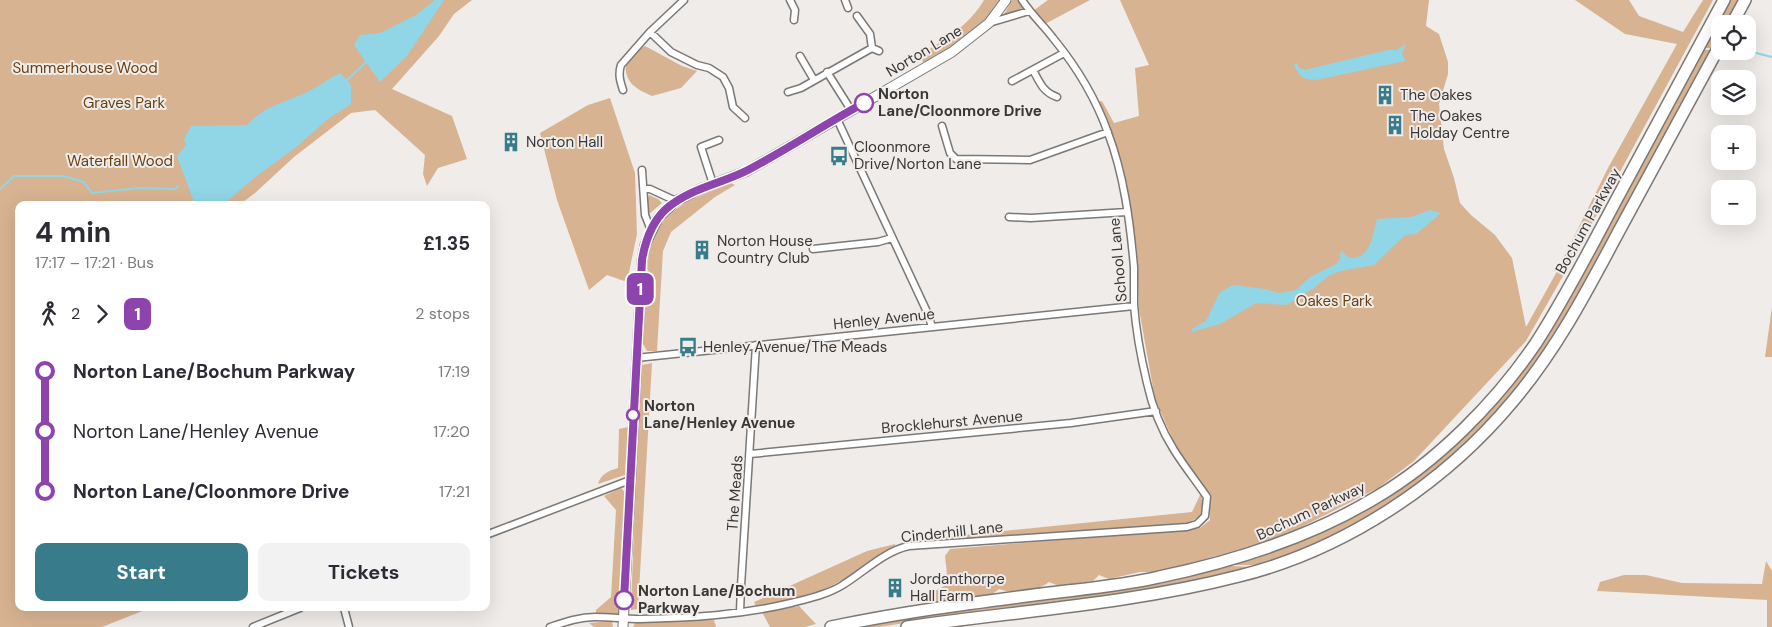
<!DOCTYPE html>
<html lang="en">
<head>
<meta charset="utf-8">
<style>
	:root { --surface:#fff; --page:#f2f2f3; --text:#2b2b33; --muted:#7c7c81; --accent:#387c8b }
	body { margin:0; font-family:"DM Sans",sans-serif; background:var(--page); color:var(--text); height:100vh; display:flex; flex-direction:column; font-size:19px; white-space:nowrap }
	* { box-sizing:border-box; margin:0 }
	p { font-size:16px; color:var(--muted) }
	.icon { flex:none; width:28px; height:28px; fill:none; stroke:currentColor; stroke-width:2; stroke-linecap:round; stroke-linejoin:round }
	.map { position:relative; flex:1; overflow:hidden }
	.sheet { position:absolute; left:15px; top:201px; width:475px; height:410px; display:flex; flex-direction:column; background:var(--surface); border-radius:10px; box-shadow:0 5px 20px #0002 }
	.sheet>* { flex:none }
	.badge { padding:0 10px; border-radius:8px; font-size:18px; line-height:32px }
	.fabs { position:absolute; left:1711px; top:15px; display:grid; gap:10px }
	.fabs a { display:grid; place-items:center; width:45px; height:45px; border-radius:10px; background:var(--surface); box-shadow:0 5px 20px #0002; font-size:25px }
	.map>.badge { position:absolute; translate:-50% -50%; box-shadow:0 0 0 2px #fff }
	.legs { display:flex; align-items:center; gap:8px; height:55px; padding:0 20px; font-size:16px }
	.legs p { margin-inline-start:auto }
	.overview { display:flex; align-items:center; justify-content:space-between; height:85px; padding:0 20px }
	h1 { font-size:28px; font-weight:700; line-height:38px }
	.action { display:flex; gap:10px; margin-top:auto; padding:10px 20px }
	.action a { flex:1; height:58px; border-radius:10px; background:var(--accent); color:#fff; font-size:20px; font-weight:700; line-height:58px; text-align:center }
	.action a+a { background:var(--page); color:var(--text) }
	ul { padding:0 20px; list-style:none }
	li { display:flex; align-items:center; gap:18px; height:60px; font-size:19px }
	li i { display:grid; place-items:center; width:8px; height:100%; margin:0 6px; background:currentColor }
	li i::after { content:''; width:12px; height:12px; margin:-6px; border:4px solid; border-radius:50%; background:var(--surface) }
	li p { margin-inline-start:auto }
	li:first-child i { background:linear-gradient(#0000 50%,currentColor 0) }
	li:last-child i { background:linear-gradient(currentColor 50%,#0000 0) }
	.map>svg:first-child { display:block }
</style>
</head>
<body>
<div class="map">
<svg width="1772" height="627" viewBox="0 0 1772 627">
	<rect width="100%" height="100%" fill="#efece9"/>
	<path fill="#d8b392" d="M0,0h472l-18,14 -15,22 -47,53 60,27 15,43 -29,9 -11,18 -4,-12 2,-19 -50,-45 -24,3 -57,44 -39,36 -16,12h-220v403h131l-48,19h-102z
		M984,0h18c-17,30 -49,46 -77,64l-7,-8c26,-16 50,-29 66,-56z
		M1012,0h6l7,9 -22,7z
		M1048,0h42l-47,25 -10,-14z
		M1120,0h309l-3,26 13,8 9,28v12l-9,30 5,45 10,29 6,25 11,12 24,20 17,23 14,69 29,-52 53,-107 69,-124 -52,-10 -50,-34h54l10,16 44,16 20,-32h10l-138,255 -49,86 -112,120 -36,27 -96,49 -122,35h-20l-31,7 -10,-4 -6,6 -34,5 -10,-4c-12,10 -35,12 -50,7l-9,7 -66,10 11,-15 13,-7 -3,-28 5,-7 250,-21 10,-8 -1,-20 -33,-53 -21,-48 -16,-90 -2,-59 -14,-84 -27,-64 6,-1 12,22 25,-7 -4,-48 14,-3z
		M1730,0h10l-13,24h-7v13l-6,11h-10z
		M645,46l37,20 15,5 -16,17 -29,8c-14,-6 -28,-13 -26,-31l15,-17z
		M1703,50h10l-132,244 -53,82 -50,57 -54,47 -40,28 -49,27 -45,20 -37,12 -1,-2h-16l-1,-1 50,-17 69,-32 144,-117z
		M610,98l25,75 2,61 -10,48 -20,-7 -18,15 -32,-90 -17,-67 48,-28z
		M731,183l4,2 -20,12 -44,35 -8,19 -6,100h-10l-4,-7 6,-98 8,-18 14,-15 16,-12z
		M649,195l9,4 4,4 -14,12 -1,-13z
		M1772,307v50h-7z
		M652,363l-14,246 -7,1 6,-170 5,-75z
		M628,427l-3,48 -27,9c3,-10 10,-13 20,-16l1,-39z
		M621,488l3,3 2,4 -7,119h-23v-4l15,-13 5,-87 -12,-14z
		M1201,493c5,17 1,25 -15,30l-241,18v-4l247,-25z
		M895,544v2c-26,18 -53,37 -83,48 -18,6 -38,8 -56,12l-2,-4 113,-51z
		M1766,561l6,10v56h-5v-27l-170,-9 3,-9 24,-7h22l36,8 80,1z
		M1232,565l1,1 18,1 -12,5 -118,23 -178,22 -64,10h-22l317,-49z
		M799,606l17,18 -11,3h-35l-8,-15z
		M714,620l2,7h-83l3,-6z
		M612,621l1,6h-19l-5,-4z"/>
	<path fill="#90d6e7" d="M435,0h9l-37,56 -27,26 -26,-37 6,-10 20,-2 36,-18z
		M1406,44l-4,9 3,8 -89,19c-13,0 -18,-4 -22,-16l4,-1v4l6,3 84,-20h9z
		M340,73l11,12v19l-23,15 -33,29 -41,30 -31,27h-28l-18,-49 9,-11 -2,-6 7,-13 56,-1c17,-18 30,-20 51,-29 15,-5 28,-16 42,-23z
		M1430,210l11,3 -25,21 -11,1 -31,30 -34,6 -12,5 -14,12 -27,17 -31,-2 -36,21 -29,8 2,-4 13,-7 14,-29 13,-7 32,4 14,4 17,-3 14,-13 26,-13 4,-5 1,-9c4,5 6,8 13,8 17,-2 19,-25 23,-39l34,-2z"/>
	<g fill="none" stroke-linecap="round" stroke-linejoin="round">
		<path stroke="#90d6e7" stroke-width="2" d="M1748,51l24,6
			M347,80l19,-18
			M0,189l14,-13h49l21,6 8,11 47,-5 35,1 4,-2"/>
		<defs>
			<path id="street" d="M790,0l5,10 -1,10
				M845,0l3,8
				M857,16l13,18 2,14
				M989,23l40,-12
				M650,32l21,20 26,13 12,3 14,9 6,11 4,19 12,11
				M800,56l14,24
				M1033,70c7,13 10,22 24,27
				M827,72l24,38
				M1012,81l52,-28
				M623,90c-3,-9 -5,-16 -2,-25l29,-33 34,-32
				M788,92l13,-4 71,-40 7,3
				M837,119l91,195 4,13
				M942,126l8,27 6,6 74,1 78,-28
				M642,170l3,45 6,15
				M713,184l-12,-37 18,-7
				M644,189h6l26,12
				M1009,217l22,1 96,-6
				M813,249l65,-7 14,-4
				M636,358l498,-52
				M750,454l321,-31 85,-12
				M486,535l144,-55
				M344,608l5,19
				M740,612l1,-26 15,-241
				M253,627l47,-19
				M550,627c15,-5 29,-10 45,-10 15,0 30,2 45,2 51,-1 101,-4 151,-16 16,-4 35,-8 50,-17 22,-13 43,-35 68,-40l278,-19 10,-3 8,-8 2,-19c-11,-16 -23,-31 -33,-47 -12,-19 -22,-44 -27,-67 -6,-25 -11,-52 -13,-78 0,-13 0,-26 0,-38 -4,-45 -10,-92 -26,-134 -12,-34 -32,-67 -55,-95 -10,-13 -22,-24 -31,-38"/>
			<path id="secondary" d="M623,627l19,-367 3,-15 13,-27 18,-17 22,-11 49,-19 205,-119 37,-29 17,-23"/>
			<path id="highway" d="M1732,24l13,-24
				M831,627c70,-15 141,-24 211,-33 39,-5 79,-8 117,-17 76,-16 150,-39 216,-79 62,-36 121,-96 161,-155 31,-48 57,-100 84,-150 35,-64 69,-129 104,-193
				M907,627c110,-16 223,-23 332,-51 105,-26 205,-92 274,-175 44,-52 74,-110 106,-170 34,-62 67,-124 101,-186"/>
		</defs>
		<use href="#street" stroke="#7b7876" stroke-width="9"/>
		<use href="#secondary" stroke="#7b7876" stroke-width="11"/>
		<use href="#highway" stroke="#7b7876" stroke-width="14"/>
		<use href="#street" stroke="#fff" stroke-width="6"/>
		<use href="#secondary" stroke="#fff" stroke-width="9"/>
		<use href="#highway" stroke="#fff" stroke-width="11"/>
	</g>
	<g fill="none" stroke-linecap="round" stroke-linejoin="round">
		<defs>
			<path id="line-1" d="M624,600l18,-340c3,-18 10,-38 24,-51 24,-21 55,-25 82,-39 40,-21 77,-46 116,-67"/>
		</defs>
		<use href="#line-1" stroke="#fff" stroke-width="11"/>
		<use href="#line-1" stroke="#8e44ad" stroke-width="8"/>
	</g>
	<defs>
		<symbol id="building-bare" viewBox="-9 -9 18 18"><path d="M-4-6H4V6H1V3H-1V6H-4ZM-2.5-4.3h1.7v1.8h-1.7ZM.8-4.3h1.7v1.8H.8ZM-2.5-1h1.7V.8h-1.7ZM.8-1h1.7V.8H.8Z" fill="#387c8b" stroke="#efece9" stroke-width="2.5" paint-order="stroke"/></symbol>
		<symbol id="bus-bare" viewBox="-9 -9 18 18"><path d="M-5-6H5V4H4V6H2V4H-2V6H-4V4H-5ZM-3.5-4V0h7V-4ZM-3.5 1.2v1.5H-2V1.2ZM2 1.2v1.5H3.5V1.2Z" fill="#387c8b" stroke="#efece9" stroke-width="2.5" paint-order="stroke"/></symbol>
	</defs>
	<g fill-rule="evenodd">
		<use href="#building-bare" x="1371" y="81" width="28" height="28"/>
		<use href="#building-bare" x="1381" y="111" width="28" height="28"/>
		<use href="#building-bare" x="497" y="128" width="28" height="28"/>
		<use href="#bus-bare" x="825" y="142" width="28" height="28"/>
		<use href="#building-bare" x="688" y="236" width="28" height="28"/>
		<use href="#bus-bare" x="674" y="333" width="28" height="28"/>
		<use href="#building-bare" x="881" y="574" width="28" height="28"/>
	</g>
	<g fill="#fff" stroke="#8e44ad" stroke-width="2.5">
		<circle cx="864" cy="103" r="9"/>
		<circle cx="633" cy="415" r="6"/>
		<circle cx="624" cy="600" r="9"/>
	</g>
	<g text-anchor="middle" stroke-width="4" stroke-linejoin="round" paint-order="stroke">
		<g font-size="15" fill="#3a3837" stroke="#efece9">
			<text transform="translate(924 51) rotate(-31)" y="5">Norton Lane</text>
			<text transform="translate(1588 221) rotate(-61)" y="5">Bochum Parkway</text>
			<text transform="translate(1118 260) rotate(-95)" y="5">School Lane</text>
			<text transform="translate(884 319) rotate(-6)" y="5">Henley Avenue</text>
			<text transform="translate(952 422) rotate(-5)" y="5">Brocklehurst Avenue</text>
			<text transform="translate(735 493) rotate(-86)" y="5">The Meads</text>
			<text transform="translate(1311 511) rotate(-25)" y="5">Bochum Parkway</text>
			<text transform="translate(952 532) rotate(-6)" y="5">Cinderhill Lane</text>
		</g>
		<g font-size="15" fill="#6a4013" stroke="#efece9">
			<text x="85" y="73">Summerhouse Wood</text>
			<text x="124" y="108">Graves Park</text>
			<text x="120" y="166">Waterfall Wood</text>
			<text x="1334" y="306">Oakes Park</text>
		</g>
		<g font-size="15" font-weight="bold" fill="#3a3837" stroke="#efece9" text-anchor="start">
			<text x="878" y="99">Norton<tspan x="878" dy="17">Lane/Cloonmore Drive</tspan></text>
			<text x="644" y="411">Norton<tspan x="644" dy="17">Lane/Henley Avenue</tspan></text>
			<text x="638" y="596">Norton Lane/Bochum<tspan x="638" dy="17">Parkway</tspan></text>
		</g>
		<g font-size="15" fill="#3a3837" stroke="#efece9" text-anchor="start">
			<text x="1400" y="100">The Oakes</text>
			<text x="1410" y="121">The Oakes<tspan x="1410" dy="17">Holday Centre</tspan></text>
			<text x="526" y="147">Norton Hall</text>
			<text x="854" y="152">Cloonmore<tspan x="854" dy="17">Drive/Norton Lane</tspan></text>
			<text x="717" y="246">Norton House<tspan x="717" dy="17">Country Club</tspan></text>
			<text x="703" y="352">Henley Avenue/The Meads</text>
			<text x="910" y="584">Jordanthorpe<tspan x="910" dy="17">Hall Farm</tspan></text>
		</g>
	</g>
</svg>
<div class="fabs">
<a><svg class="icon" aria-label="locate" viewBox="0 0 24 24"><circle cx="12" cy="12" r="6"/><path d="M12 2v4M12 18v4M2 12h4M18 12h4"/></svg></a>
<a><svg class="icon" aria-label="layers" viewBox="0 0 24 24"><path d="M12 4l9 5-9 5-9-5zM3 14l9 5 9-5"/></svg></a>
<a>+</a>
<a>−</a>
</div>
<b class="badge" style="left:640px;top:289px;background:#8e44ad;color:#fff">1</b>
<section class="sheet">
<div class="overview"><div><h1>4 min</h1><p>17:17 – 17:21 · Bus</p></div><b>£1.35</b></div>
<div class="legs"><svg class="icon" aria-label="walk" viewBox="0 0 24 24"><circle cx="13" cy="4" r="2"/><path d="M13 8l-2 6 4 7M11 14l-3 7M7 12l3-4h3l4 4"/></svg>2<svg class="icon" aria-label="forward" viewBox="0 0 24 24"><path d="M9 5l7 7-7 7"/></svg><b class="badge" style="background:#8e44ad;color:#fff">1</b><p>2 stops</p></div>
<ul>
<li><i style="color:#8e44ad"></i><b>Norton Lane/Bochum Parkway</b><p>17:19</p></li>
<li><i style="color:#8e44ad"></i><span>Norton Lane/Henley Avenue</span><p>17:20</p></li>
<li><i style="color:#8e44ad"></i><b>Norton Lane/Cloonmore Drive</b><p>17:21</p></li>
</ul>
<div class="action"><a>Start</a><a>Tickets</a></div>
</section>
</div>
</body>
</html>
